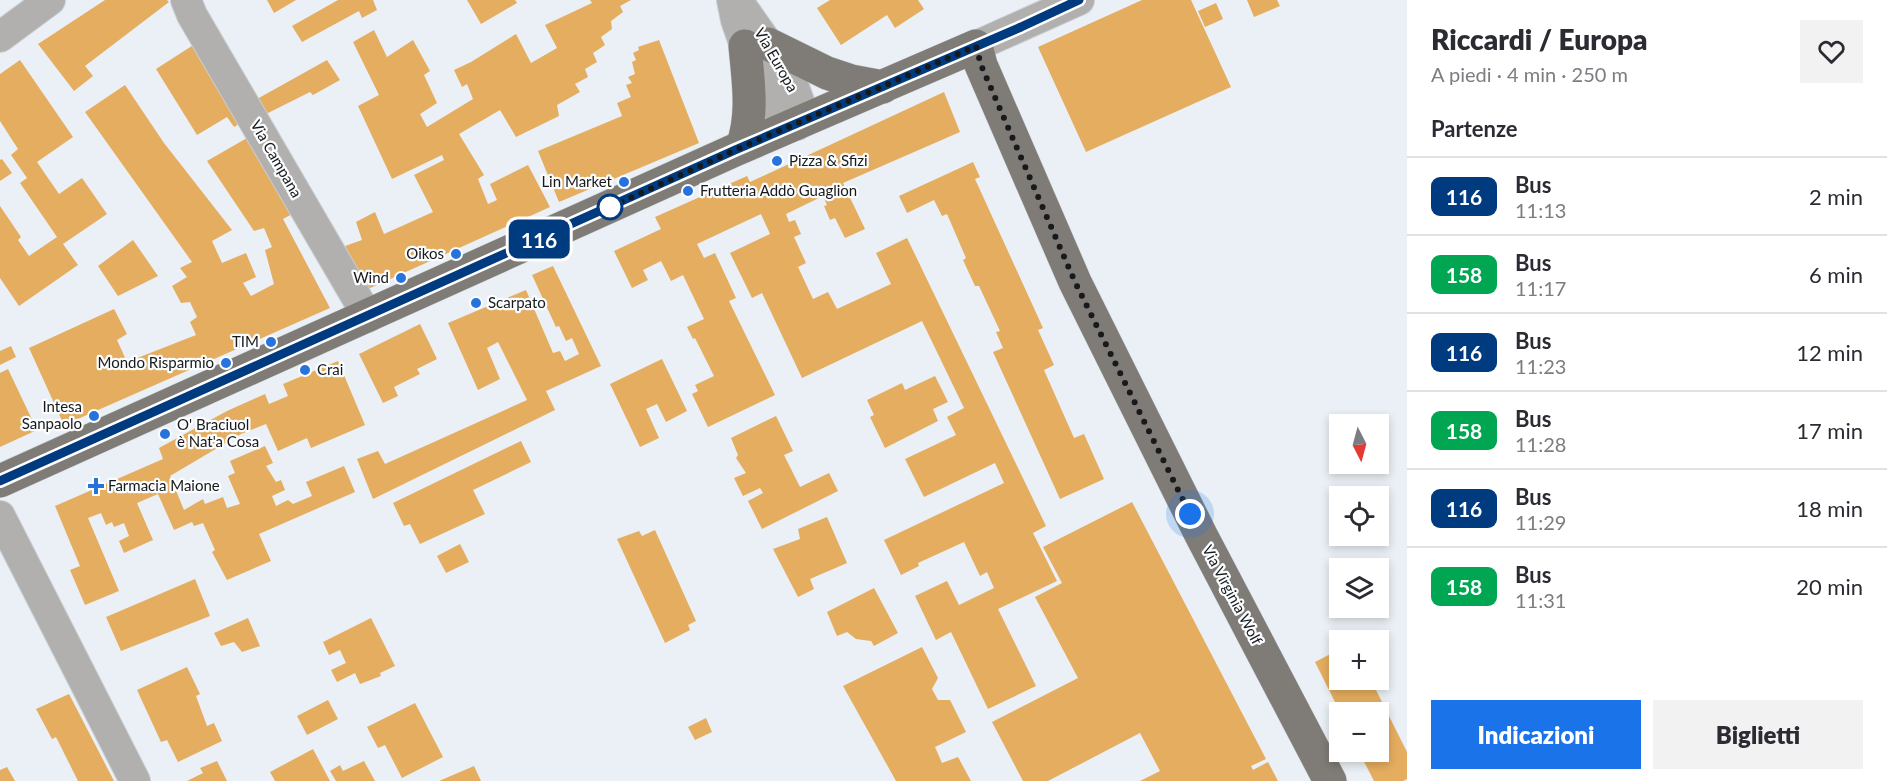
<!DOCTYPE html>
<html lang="it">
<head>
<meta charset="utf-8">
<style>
	:root { --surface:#fff; --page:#f2f2f3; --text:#2b2b33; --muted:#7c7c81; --line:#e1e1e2; --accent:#1a73e8 }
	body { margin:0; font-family:Lato,sans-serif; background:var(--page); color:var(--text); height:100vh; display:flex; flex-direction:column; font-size:22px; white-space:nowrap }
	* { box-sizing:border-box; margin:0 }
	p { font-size:20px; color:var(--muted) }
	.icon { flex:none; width:33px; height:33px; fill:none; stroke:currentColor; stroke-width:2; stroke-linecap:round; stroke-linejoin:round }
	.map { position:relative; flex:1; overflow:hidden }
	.panel { display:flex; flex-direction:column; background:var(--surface); width:480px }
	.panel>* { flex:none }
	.badge { padding:0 12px; border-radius:9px; font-size:21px; line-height:39px }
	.needle { width:39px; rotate:174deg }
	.tools { position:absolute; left:1329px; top:414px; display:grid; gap:12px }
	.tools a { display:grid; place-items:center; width:60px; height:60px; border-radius:0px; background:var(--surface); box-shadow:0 3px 9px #0003; font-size:30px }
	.you { position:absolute; width:30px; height:30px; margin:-15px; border:4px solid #fff; border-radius:50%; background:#1a73e8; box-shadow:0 0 0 9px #1a73e833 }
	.map>.badge { position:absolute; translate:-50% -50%; box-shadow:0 0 0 3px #fff }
	h2 { padding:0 24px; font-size:22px; line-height:54px }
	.round { display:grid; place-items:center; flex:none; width:63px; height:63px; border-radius:0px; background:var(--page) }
	.overview { display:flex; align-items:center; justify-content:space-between; height:102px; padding:0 24px }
	h1 { font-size:28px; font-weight:800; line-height:45px }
	.action { display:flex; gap:12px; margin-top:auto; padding:12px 24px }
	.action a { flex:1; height:69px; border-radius:0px; background:var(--accent); color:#fff; font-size:24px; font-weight:800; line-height:69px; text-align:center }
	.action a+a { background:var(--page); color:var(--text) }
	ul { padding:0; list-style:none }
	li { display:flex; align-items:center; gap:18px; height:78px; padding:0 24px; border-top:2px solid var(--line) }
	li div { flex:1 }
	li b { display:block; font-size:22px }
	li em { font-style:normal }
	li .badge { min-width:66px; font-weight:700; text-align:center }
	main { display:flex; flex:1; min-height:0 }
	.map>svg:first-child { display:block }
</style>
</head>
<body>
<main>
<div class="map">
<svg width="1407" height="781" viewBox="0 0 1407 781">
	<rect width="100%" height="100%" fill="#eaf0f5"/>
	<path fill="#e5ad5f" d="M105,0h62l2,2 -84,64 8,10 -19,15 -36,-47z
		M267,0h29l-22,13z
		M338,0h35l4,10 -15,8 -3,-7 -57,31 -10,-16z
		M467,0h48l2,3 -36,21z
		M590,0h41l-11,6 3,6 -12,9 1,8 -11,8 4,8 -12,8 4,9 -12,7 3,8 -13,7 5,8 -23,13 2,11 -43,21 -16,-27 -41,24 25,41 -6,4 10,25 9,-4 -7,-16 38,-19 22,42 -182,82 -23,-43 17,-6 -6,-18 19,-10 9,22 49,-22 -19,-37 30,-15 -2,-5 -50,24 -34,-73 21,-11 -26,-53 21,-12 13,27 26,-17 17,31 -6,4 13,28 -17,11 7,13 46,-28 -6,-15 -5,3 -8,-17 17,-8 45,-28 15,29 26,-15 -12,-23 47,-22z
		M830,0h88l6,9 -29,19 -8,-13 -46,30 -24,-37z
		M1142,0h49l40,87 -145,65 -48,-105z
		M1247,0h30l3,6 -26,11z
		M1216,3l7,16 -18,8 -7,-16z
		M659,40l40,103 -140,59 -21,-51 84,-35 -5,-13 14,-6 -5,-12 6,-2 -4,-6 7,-3 -3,-12 4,-2 -3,-7 6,-3 -1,-3z
		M198,42l44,80 -8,5 -7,-10 -30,18 -41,-66z
		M20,60l53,77 -36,25 22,32 23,-16 25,36 -44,30 15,21 -59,41 -19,-28v-72l21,31 -3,3 11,16 28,-19 -37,-54 7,-5 -16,-23 7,-6 -18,-28v-47z
		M327,60l13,20 -27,15 -3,-3 -44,22 -9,-15z
		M125,85l39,58 68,87 -20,11 10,22 24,-10 10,24 -13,6 8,13 23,-12 -9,-34 7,-3 -8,-19 -10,3 -47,-70 40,-23 47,75 -11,6 47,89 -266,117 -35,-77 85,-39 13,25 -10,6 10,22 69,-27 -6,-13 7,-5 -7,-15 -9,1 -9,-17 15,-9 -7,-9 12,-6 -107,-150z
		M944,92l16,40 -117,51 22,46 -20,9 -10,-20 -5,2 -6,-14 3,-1 -4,-9 -37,18 3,8 6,-2 6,14 -7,3 12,26 -8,4 15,32 15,-7 9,17 54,-25 -15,-31 31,-15 139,288 -13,7 24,48 -59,28 38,77 -48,23 -37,-77 -15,8 -21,-44 32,-15 12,24 35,-17 -7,-16 -7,4 -16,-34 -46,21 1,3 -18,9 -17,-35 120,-57 -9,-20 -71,34 -19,-38 51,-24 -9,-18 17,-9 -42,-87 -120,57 -40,-85 -10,5 -22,-45 40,-19 -9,-20 -64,30 7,14 11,-5 21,45 -7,3 46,94 -67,32 -16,-33 6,-3 -3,-6 19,-9 -19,-38 -2,1 -6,-12 17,-8 -21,-44 -12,6 -10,-20 -18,9 5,10 -16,8 -18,-37 47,-22 -6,-12 92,-41 3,6z
		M2,159l10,14 -12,8v-21z
		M973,162l7,15 -5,2 68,149 -5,2 16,35 -10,5 30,68 10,-4 20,45 -44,20 -67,-147 10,-4 -7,-16 4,-1 -21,-45h-4l-12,-26 3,-2 -19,-44 -5,2 -8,-16 -27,13 -8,-17z
		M133,240l25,36 -40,20 -20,-30z
		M553,266l48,100 -55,25 9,19 -182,89 -16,-40 21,-8 7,13 142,-64 -29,-58 -11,6 13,31 -22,11 -30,-67 78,-33 27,63 7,-2 5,10 14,-7 -7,-16 -6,3 -7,-15 -3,1 -24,-52z
		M420,324l17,35 -20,10 3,5 -26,13 4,9 -15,7 -24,-49z
		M11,346l5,11 -16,8v-14z
		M662,359l25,52 -21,11 -9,-18 -11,5 13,29 -19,9 -30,-63z
		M338,361l27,64 -54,23 -4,-10 -29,13 -12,-27 -25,10 -71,42 14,34 19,-11 2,5 18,-7 4,11 13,-4 -12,-28 7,-3 -5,-12 35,-15 8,17 -7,3 10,16 5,-2 4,10 -13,6 4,10 12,-6 5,4 19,-8 -6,-14 38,-16 11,26 -96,42 12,27 -44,19 -15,-28 3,-2 -12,-27 -9,3 -2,-4 -18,8 -16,-36 -21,9 16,37 -29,13 -5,-12 10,-5 -5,-13 -10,4 -2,-5 -6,3 -5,-12 -13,5 31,73 -34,14 -15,-35 10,-4 -25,-60 108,-47 -4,-11 68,-37 38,-17 4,10 19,-8 -5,-12z
		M8,369l29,61 -37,17v-74z
		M935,376l13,26 -15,7 5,12 -53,27 -15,-31 4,-2 -7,-15 35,-17 3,7z
		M776,416l17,35 -9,4 16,32 29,-14 9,18 -76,38 -14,-28 15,-8 -3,-5 -17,8 -9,-18 12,-5 -10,-15 2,-3 -7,-17z
		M521,441l10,21 -58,28 12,24 -65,30 -10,-20 -6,2 -11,-23z
		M1132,502l134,257 -15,7 2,4 15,-8 10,19h-138l20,-10 -20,-38 -92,48h-25l-31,-59 86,-44 -43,-81 27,-14 -19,-36z
		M827,517l20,46 -37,16 4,10 -16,8 -25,-48 27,-10 -2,-10z
		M655,530l41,91 -8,4 2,5 -25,13 -48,-104 22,-8 3,5z
		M460,544l9,18 -23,11 -9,-17z
		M195,579l15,37 -89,35 -15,-34z
		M874,588l24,45 -24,13 -3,-5 -15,-2 -9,-7 -10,4 -10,-24z
		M248,618l12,28 -18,6 -8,-10 -13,4 -7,-13z
		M371,618l24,48 -15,7 1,3 -21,8 -5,-11 -18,9 -6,-12 15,-7 -6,-13 -11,5 -6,-13z
		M922,647l16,31 -6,11 6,11h12l16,32 -31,15 7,16 16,-6 13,24h-75l-53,-95z
		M1340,649v31h31l36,72v27l-4,2h-29l-15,-29h19v-40h-38l-25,-50z
		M187,667l13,27 -4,2 11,30 7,-3 8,18 -44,21 -11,-22 -6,2 -24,-52z
		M69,694l45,87h-36l-22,-44 -4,2 -16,-30z
		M328,700l10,19 -31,16 -10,-19z
		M415,703l28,54 -41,21 -17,-33 -7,3 -11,-21z
		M706,718l6,14 -17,8 -7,-13z
		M313,749l17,32h-55l-5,-9z
		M217,761l10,20h-40l16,-8 -3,-5z
		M364,761l11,20h-39l-6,-10 10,-6 3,6z
		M474,766l7,15h-42z
		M7,767l8,14h-15v-11z"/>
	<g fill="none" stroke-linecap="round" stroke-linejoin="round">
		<defs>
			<path id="minor" d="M186,0l6,15 176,302
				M732,0l4,20 9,26 28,57 7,10 17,12 3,-21 -5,-14 -27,-46 -31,-44
				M0,37l50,-37
				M976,46l103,-46
				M0,516l135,265"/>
			<path id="major" d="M768,44l59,29 24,8 32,6
				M742,147c12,-33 6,-67 3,-101
				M0,481l735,-331 241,-104 5,19 94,217 126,253 129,246"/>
		</defs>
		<use href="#minor" stroke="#c8ced2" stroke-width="32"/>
		<use href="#major" stroke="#c8ced2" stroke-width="34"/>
		<use href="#minor" stroke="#b2b0ae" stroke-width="30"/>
		<use href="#major" stroke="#7f7b77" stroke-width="33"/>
	</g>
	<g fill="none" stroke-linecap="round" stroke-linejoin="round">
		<defs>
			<path id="line" d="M0,481l735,-331 286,-123 58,-27"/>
		</defs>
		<use href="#line" stroke="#fff" stroke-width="14"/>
		<use href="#line" stroke="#003b80" stroke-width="9"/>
		<path stroke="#17191b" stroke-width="6" stroke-dasharray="0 10.8" d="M610,207l-4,2 129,-59 241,-104 5,19 94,217 115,232"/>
	</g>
	<g fill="#2673de" stroke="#fbfdff" stroke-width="2">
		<circle cx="777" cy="161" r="6"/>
		<circle cx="624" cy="182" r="6"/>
		<circle cx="688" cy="191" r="6"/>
		<circle cx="456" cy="254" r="6"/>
		<circle cx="401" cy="278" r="6"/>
		<circle cx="476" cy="303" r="6"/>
		<circle cx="271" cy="342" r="6"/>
		<circle cx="226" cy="363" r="6"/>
		<circle cx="305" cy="370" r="6"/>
		<circle cx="94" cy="416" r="6"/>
		<circle cx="165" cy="434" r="6"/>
		<path d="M93 477h6v6h6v6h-6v6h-6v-6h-6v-6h6z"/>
	</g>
	<circle fill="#fff" stroke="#003b80" stroke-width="3" cx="610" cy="207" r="12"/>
	<g text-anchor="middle" stroke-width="4.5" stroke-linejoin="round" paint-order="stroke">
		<g font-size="15" fill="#17191b" stroke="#fbfdff">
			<text transform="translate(776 60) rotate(60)" y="5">Via Europa</text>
			<text transform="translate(276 159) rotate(60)" y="5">Via Campana</text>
			<text transform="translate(1232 595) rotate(62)" y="5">Via Virginia Wolf</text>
		</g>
		<g font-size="15" fill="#17191b" stroke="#fbfdff" text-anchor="start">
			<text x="789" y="166">Pizza &amp; Sfizi</text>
			<text x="612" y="187" text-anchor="end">Lin Market</text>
			<text x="700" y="196">Frutteria Addò Guaglion</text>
			<text x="444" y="259" text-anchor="end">Oikos</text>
			<text x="389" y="283" text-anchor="end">Wind</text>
			<text x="488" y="308">Scarpato</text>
			<text x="259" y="347" text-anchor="end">TIM</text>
			<text x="214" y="368" text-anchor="end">Mondo Risparmio</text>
			<text x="317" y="375">Crai</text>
			<text x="82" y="412" text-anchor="end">Intesa<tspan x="82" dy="17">Sanpaolo</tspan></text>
			<text x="177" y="430">O' Braciuol<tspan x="177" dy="17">è Nat'a Cosa</tspan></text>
			<text x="108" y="491">Farmacia Maione</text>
		</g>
	</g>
</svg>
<div class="tools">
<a><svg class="needle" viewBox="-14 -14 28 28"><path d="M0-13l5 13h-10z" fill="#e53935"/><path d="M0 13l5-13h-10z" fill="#7c7c81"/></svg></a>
<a><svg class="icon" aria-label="locate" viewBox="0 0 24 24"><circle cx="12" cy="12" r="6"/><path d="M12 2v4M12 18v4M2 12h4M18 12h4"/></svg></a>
<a><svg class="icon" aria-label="layers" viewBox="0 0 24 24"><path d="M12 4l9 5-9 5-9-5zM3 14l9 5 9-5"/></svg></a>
<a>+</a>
<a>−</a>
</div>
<div class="you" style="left:1190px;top:514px"></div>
<b class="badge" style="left:539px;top:239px;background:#003b80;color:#fff">116</b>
</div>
<section class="panel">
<div class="overview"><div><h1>Riccardi / Europa</h1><p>A piedi · 4 min · 250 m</p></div><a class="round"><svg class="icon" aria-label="heart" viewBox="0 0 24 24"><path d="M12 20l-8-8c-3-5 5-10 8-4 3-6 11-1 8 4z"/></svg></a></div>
<h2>Partenze</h2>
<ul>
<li><span class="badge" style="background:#003b80;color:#fff">116</span><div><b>Bus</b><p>11:13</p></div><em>2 min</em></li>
<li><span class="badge" style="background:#00a651;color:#fff">158</span><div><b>Bus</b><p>11:17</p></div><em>6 min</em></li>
<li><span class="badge" style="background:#003b80;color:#fff">116</span><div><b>Bus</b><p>11:23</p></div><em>12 min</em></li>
<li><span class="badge" style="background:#00a651;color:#fff">158</span><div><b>Bus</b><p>11:28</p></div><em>17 min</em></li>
<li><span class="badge" style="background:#003b80;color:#fff">116</span><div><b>Bus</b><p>11:29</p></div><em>18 min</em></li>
<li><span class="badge" style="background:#00a651;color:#fff">158</span><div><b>Bus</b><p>11:31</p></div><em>20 min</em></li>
</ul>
<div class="action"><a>Indicazioni</a><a>Biglietti</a></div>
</section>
</main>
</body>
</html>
